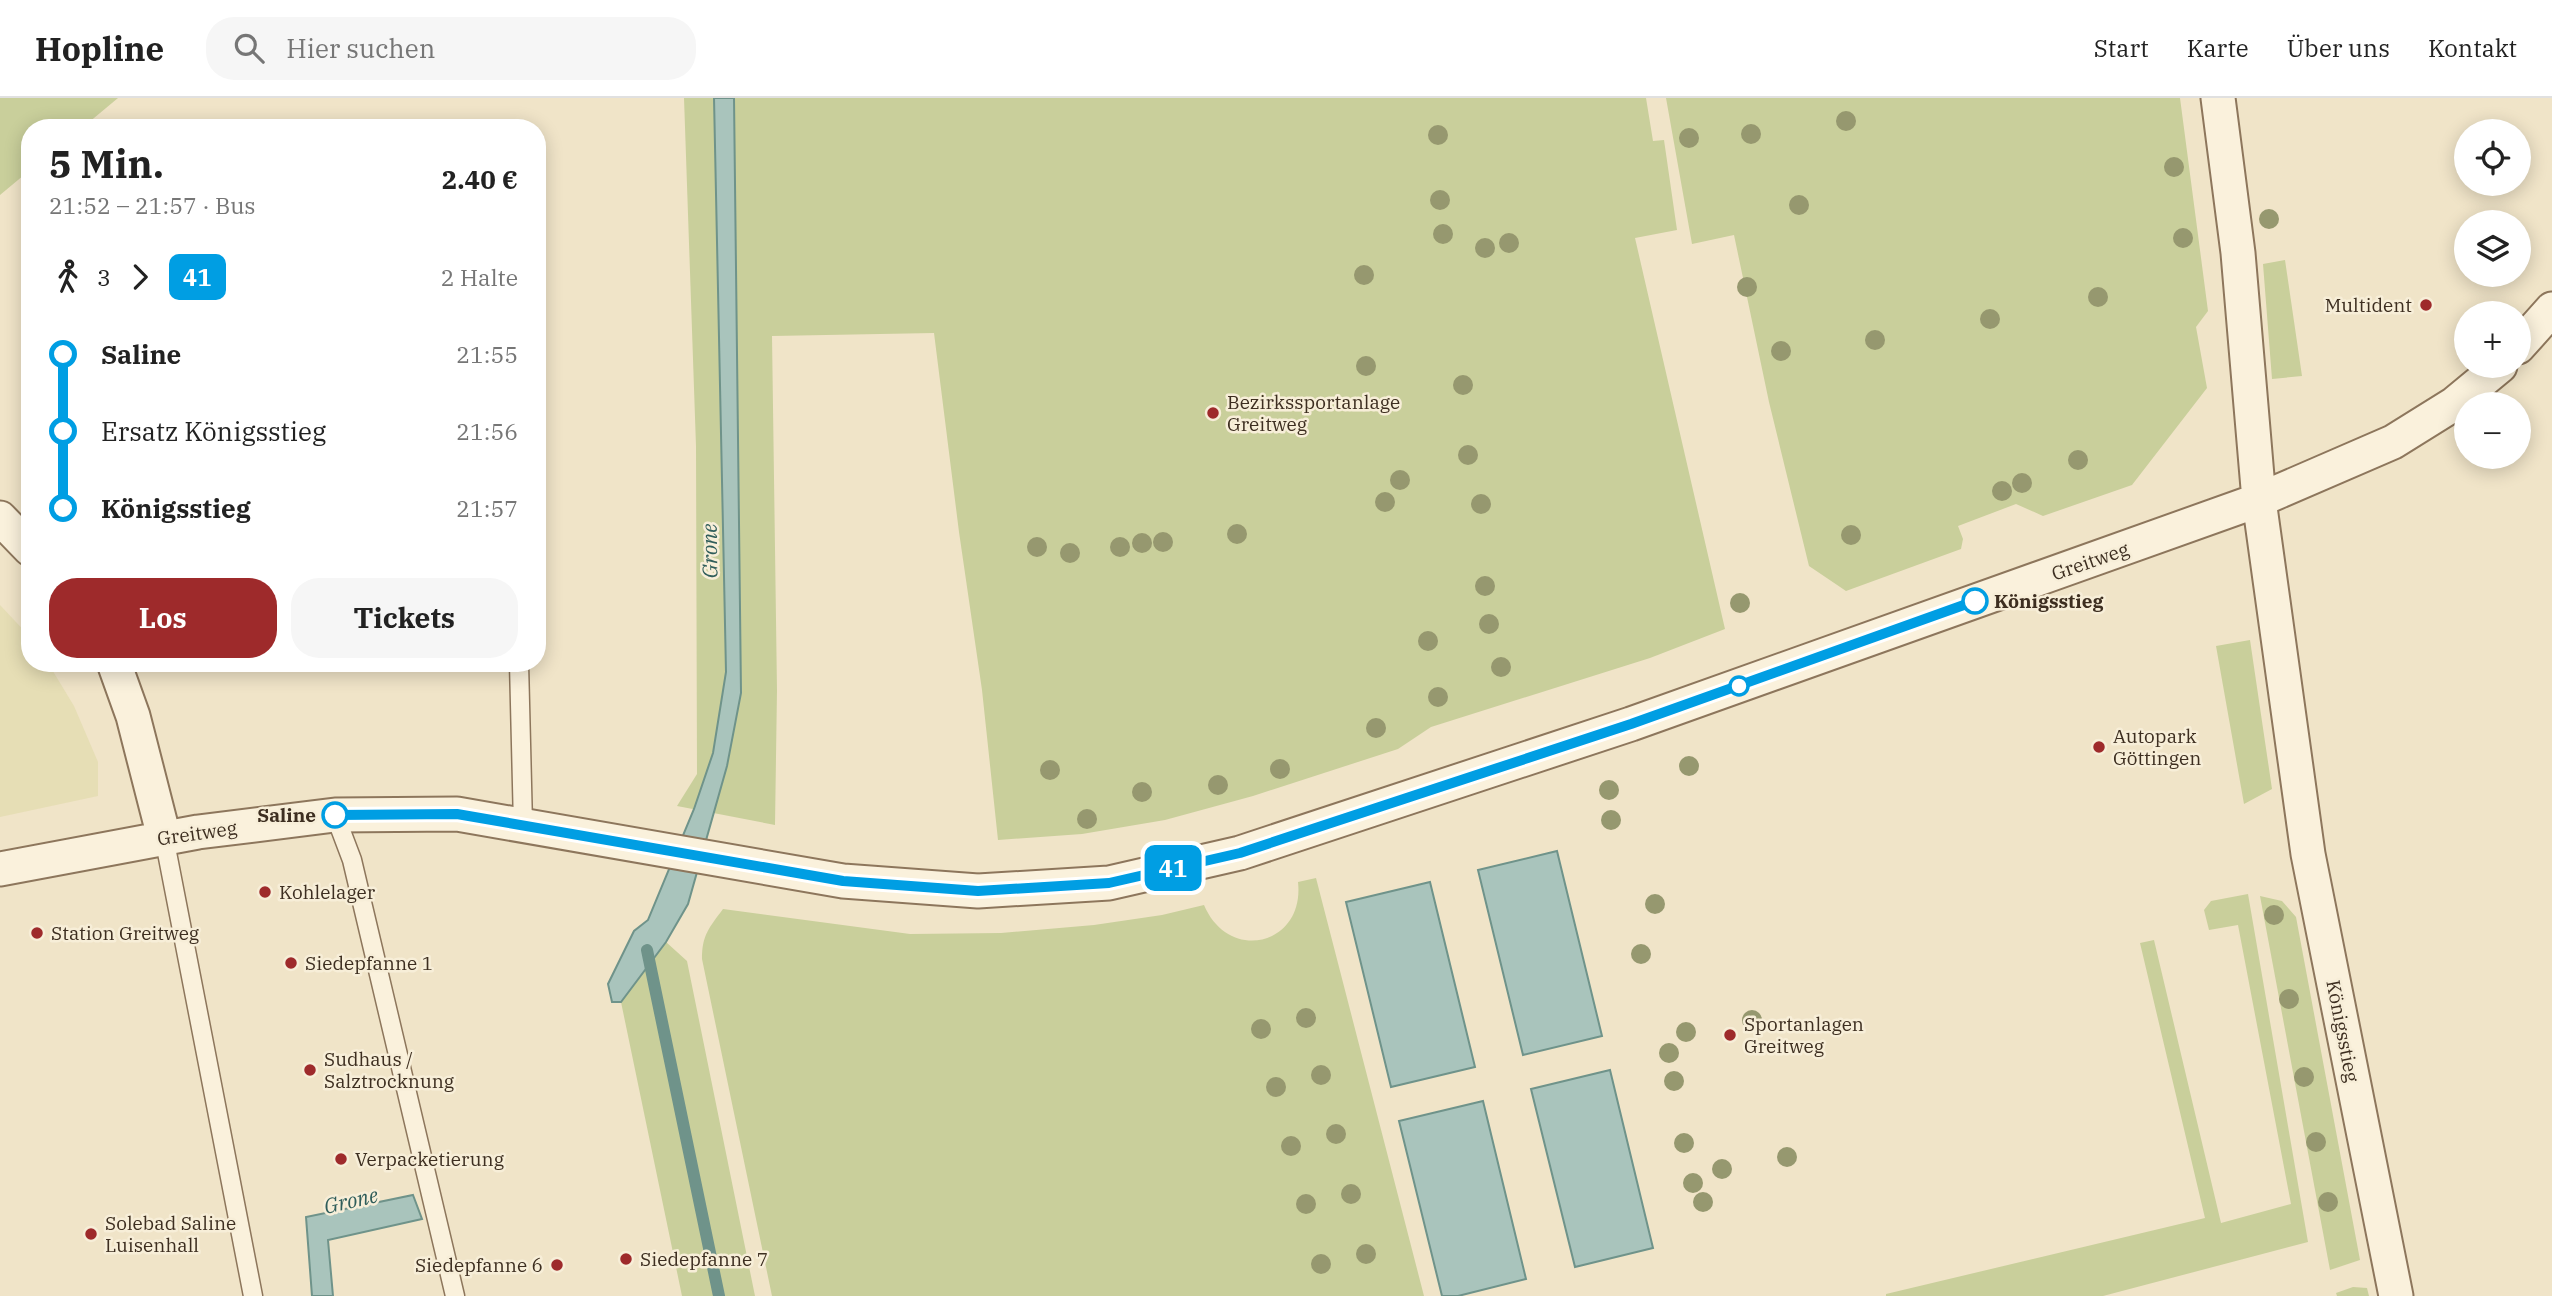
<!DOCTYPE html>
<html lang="de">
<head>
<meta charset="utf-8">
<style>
	:root { --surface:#fff; --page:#f6f6f6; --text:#222; --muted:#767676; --line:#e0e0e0; --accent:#9e2a2b }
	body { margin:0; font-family:"IBM Plex Serif",serif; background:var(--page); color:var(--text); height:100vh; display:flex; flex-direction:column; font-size:26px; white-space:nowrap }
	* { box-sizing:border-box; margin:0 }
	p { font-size:23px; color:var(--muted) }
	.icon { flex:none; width:38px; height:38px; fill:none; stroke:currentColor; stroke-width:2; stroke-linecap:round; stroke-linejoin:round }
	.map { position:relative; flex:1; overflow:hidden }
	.drawer { position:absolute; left:21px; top:21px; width:525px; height:553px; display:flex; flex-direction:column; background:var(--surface); border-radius:28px; box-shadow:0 4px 18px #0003 }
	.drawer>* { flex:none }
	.badge { padding:0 14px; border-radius:10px; font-size:24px; line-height:46px }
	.fabs { position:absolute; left:2454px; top:21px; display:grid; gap:14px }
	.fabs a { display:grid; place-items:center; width:77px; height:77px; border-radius:50%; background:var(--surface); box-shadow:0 4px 18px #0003; font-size:35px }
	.map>.badge { position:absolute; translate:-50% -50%; box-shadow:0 0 0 4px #fff }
	.legs { display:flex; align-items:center; gap:10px; height:77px; padding:0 28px; font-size:23px }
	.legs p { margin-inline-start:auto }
	.summary { display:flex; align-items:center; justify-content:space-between; height:119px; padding:0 28px }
	h1 { font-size:38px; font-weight:800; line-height:52px }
	.action { display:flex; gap:14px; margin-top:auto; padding:14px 28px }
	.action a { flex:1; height:80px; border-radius:28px; background:var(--accent); color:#fff; font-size:28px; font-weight:800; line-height:80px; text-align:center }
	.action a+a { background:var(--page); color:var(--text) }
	ul { padding:0 28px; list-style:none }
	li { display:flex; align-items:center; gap:24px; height:77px; font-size:26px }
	li i { display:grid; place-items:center; width:10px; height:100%; margin:0 9px; background:currentColor }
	li i::after { content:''; width:18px; height:18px; margin:-9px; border:5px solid; border-radius:50%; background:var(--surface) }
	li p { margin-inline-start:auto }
	li:first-child i { background:linear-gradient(#0000 50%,currentColor 0) }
	li:last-child i { background:linear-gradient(currentColor 50%,#0000 0) }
	header { display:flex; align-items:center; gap:42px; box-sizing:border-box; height:98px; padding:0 35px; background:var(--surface); border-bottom:2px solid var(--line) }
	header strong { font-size:33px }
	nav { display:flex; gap:38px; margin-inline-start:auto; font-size:24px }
	.search { width:490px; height:63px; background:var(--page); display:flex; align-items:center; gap:18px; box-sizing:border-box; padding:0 24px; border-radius:28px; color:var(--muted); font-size:26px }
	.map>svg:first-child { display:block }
</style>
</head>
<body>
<header>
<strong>Hopline</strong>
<div class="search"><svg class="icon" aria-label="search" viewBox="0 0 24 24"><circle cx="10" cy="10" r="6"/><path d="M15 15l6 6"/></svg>Hier suchen</div>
<nav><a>Start</a><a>Karte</a><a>Über uns</a><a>Kontakt</a></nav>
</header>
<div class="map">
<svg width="2552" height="1198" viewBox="0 0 2552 1198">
	<rect width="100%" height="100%" fill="#f0e4c8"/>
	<path fill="#e6deb5" d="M0,507l30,32v26h18l26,43 24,56v34l-98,21z"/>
	<path fill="#c9cf9b" d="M0,0h118l-36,30h-52v42l-30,25z
		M684,0h962l7,43 11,-1 13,90 -42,8 90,391 -75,29 -219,69 -33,22 -145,47 -88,24 -83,14 -84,6 -16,-150 -23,-158 -25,-199 -162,3 5,354 -2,135 -98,-19 20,-32 -1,-328z
		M1666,0h514l28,213 -12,16 11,61 -75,97 -89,31 -27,-12 -58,22 5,13 -2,10 -115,42 -37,-25 -40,-164 -35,-167 -42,9z
		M2285,162l17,116 -30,3 -9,-115z
		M2250,542l22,149 -28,15 -28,-158z
		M1316,780l108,418h-652l-70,-337c0,-24 7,-31 21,-50l187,25 91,-1 93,-8 68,-10 42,-10c25,59 101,40 94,-23z
		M2248,796l60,348 -205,54h-217v-2l319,-76 -65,-275 14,-3 67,283 70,-19 -53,-279 -29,5 -5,-20 7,-9z
		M2260,798l22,5 14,16 64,343 -30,10z
		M666,844l21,19 68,335h-73l-61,-294z
		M2353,1189l14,1 2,8h-32l-1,-3z"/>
	<path fill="#a9c4bc" stroke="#6f938a" stroke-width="2" d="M714,0h20l7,595 -14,73 -39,138 -22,38 -45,60h-9l-4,-18 26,-53 14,-11 46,-111 19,-56 13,-81z
		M1557,753l45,185 -79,19 -45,-185z
		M1430,784l45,185 -84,20 -45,-185z
		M1610,972l43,178 -78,19 -44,-178z
		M1483,1003l43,178 -68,17h-16l-43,-175z
		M413,1097l9,24 -94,21 5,56h-21l-6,-79z"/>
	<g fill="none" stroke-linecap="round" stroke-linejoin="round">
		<path stroke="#6f938a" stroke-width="12" d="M647,852l72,346"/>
		<defs>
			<path id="service" d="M519,565l4,162
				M335,717l17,45 103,436
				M164,739l89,459"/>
			<path id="minor" d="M2218,0l20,155 21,247 49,354 88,442
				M2518,249l34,-38
				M0,420l30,31
				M114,565l19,53 31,121
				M0,771l198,-37 137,-17 122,-1 386,67 135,10 131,-8 131,-30 391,-129 628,-224 134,-58 61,-38 46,-38"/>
		</defs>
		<use href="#service" stroke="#8d765c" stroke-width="21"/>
		<use href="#minor" stroke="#8d765c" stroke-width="37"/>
		<use href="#service" stroke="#faf1dc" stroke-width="18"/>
		<use href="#minor" stroke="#faf1dc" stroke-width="33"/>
	</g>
	<g fill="#96986f">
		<circle cx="1846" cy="23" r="10"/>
		<circle cx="1751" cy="36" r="10"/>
		<circle cx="1438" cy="37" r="10"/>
		<circle cx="1689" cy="40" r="10"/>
		<circle cx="2174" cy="69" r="10"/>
		<circle cx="1440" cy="102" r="10"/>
		<circle cx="1799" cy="107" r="10"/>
		<circle cx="2269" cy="121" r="10"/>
		<circle cx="1443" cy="136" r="10"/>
		<circle cx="2183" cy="140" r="10"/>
		<circle cx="1509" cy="145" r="10"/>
		<circle cx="1485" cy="150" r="10"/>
		<circle cx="1364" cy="177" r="10"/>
		<circle cx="1747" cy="189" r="10"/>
		<circle cx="2098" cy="199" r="10"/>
		<circle cx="1990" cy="221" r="10"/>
		<circle cx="1875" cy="242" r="10"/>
		<circle cx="1781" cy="253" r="10"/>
		<circle cx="1366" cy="268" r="10"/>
		<circle cx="1463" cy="287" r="10"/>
		<circle cx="1468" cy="357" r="10"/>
		<circle cx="2078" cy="362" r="10"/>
		<circle cx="1400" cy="382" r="10"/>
		<circle cx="2022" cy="385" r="10"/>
		<circle cx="2002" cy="393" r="10"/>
		<circle cx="1385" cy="404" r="10"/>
		<circle cx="1481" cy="406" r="10"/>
		<circle cx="1237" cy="436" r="10"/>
		<circle cx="1851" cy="437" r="10"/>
		<circle cx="1163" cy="444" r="10"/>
		<circle cx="1142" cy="445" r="10"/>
		<circle cx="1037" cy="449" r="10"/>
		<circle cx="1120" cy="449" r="10"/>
		<circle cx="1070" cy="455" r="10"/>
		<circle cx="1485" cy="488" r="10"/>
		<circle cx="1740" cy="505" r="10"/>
		<circle cx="1489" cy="526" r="10"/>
		<circle cx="1428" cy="543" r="10"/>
		<circle cx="1501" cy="569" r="10"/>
		<circle cx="1438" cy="599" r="10"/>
		<circle cx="1376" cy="630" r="10"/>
		<circle cx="1689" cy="668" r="10"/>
		<circle cx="1280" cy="671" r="10"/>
		<circle cx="1050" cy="672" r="10"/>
		<circle cx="1218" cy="687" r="10"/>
		<circle cx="1609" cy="692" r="10"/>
		<circle cx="1142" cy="694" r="10"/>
		<circle cx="1087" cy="721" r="10"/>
		<circle cx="1611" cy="722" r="10"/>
		<circle cx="1655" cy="806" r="10"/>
		<circle cx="2274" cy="817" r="10"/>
		<circle cx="1641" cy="856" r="10"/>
		<circle cx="2289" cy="901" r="10"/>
		<circle cx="1306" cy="920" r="10"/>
		<circle cx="1752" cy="922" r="10"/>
		<circle cx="1261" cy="931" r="10"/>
		<circle cx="1686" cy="934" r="10"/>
		<circle cx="1669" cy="955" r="10"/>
		<circle cx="1321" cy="977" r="10"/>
		<circle cx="2304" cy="979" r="10"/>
		<circle cx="1674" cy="983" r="10"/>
		<circle cx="1276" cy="989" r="10"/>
		<circle cx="1336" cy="1036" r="10"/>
		<circle cx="2316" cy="1044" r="10"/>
		<circle cx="1684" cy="1045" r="10"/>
		<circle cx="1291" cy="1048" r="10"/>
		<circle cx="1787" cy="1059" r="10"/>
		<circle cx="1722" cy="1071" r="10"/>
		<circle cx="1693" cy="1085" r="10"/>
		<circle cx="1351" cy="1096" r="10"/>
		<circle cx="1703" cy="1104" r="10"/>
		<circle cx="2328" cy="1104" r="10"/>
		<circle cx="1306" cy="1106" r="10"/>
		<circle cx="1366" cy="1156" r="10"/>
		<circle cx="1321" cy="1166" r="10"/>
	</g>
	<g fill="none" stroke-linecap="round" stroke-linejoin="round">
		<defs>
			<path id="line-1" d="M335,717l122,-1 386,67 135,10 131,-8 131,-30 391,-129 344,-123"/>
		</defs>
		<use href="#line-1" stroke="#fff" stroke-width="16"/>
		<use href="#line-1" stroke="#009ee3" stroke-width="10"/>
	</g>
	<g fill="#9e2a2b" stroke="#f7eed8" stroke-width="2.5">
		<circle cx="2426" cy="207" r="7"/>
		<circle cx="1213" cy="315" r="7"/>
		<circle cx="2099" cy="649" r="7"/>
		<circle cx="265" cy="794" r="7"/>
		<circle cx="37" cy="835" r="7"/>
		<circle cx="291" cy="865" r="7"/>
		<circle cx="1730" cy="937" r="7"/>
		<circle cx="310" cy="972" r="7"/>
		<circle cx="341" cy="1061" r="7"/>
		<circle cx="91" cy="1136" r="7"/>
		<circle cx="626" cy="1161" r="7"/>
		<circle cx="557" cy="1167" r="7"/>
	</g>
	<g fill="#fff" stroke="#009ee3" stroke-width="3.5">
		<circle cx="1975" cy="503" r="12"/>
		<circle cx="1739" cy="588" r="9"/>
		<circle cx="335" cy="717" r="12"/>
	</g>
	<g text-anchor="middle" stroke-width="5" stroke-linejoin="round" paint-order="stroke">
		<g font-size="19" fill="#3d2e20" stroke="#f7eed8" text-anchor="start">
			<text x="2412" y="214" text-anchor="end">Multident</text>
			<text x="1227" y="311">Bezirkssportanlage<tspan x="1227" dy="22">Greitweg</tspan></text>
			<text x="2113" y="645">Autopark<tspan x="2113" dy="22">Göttingen</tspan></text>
			<text x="279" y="801">Kohlelager</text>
			<text x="51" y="842">Station Greitweg</text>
			<text x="305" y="872">Siedepfanne 1</text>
			<text x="1744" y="933">Sportanlagen<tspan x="1744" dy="22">Greitweg</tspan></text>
			<text x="324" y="968">Sudhaus /<tspan x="324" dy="22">Salztrocknung</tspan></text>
			<text x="355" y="1068">Verpacketierung</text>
			<text x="105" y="1132">Solebad Saline<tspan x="105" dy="22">Luisenhall</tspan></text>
			<text x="640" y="1168">Siedepfanne 7</text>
			<text x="543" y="1174" text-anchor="end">Siedepfanne 6</text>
		</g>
		<g font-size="19" fill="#3d2e20" stroke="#f7eed8">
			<text transform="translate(2090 463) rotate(-19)" y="7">Greitweg</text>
			<text transform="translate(197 735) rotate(-8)" y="7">Greitweg</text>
			<text transform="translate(2343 933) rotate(79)" y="7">Königsstieg</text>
		</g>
		<g font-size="19" font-weight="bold" fill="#3d2e20" stroke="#f7eed8" text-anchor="start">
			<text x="1994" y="510">Königsstieg</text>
			<text x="316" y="724" text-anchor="end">Saline</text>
		</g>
		<g font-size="21" font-style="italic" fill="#2f5d5a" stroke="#f7eed8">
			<text transform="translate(710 453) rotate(-91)" y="7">Grone</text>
			<text transform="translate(351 1103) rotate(-13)" y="7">Grone</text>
		</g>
	</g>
</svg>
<div class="fabs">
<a><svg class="icon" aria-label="locate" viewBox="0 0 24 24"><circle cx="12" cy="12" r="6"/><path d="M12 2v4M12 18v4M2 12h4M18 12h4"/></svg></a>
<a><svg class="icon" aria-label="layers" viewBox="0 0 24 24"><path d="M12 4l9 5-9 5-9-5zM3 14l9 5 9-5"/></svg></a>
<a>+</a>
<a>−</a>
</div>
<b class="badge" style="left:1173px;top:770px;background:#009ee3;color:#fff">41</b>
<section class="drawer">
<div class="summary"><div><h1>5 Min.</h1><p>21:52 – 21:57 · Bus</p></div><b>2.40 €</b></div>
<div class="legs"><svg class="icon" aria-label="walk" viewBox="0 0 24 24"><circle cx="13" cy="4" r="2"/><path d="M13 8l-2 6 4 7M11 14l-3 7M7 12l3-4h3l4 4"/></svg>3<svg class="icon" aria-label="forward" viewBox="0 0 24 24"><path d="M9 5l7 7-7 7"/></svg><b class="badge" style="background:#009ee3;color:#fff">41</b><p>2 Halte</p></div>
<ul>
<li><i style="color:#009ee3"></i><b>Saline</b><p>21:55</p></li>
<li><i style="color:#009ee3"></i><span>Ersatz Königsstieg</span><p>21:56</p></li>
<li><i style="color:#009ee3"></i><b>Königsstieg</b><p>21:57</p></li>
</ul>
<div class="action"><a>Los</a><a>Tickets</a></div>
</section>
</div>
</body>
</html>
